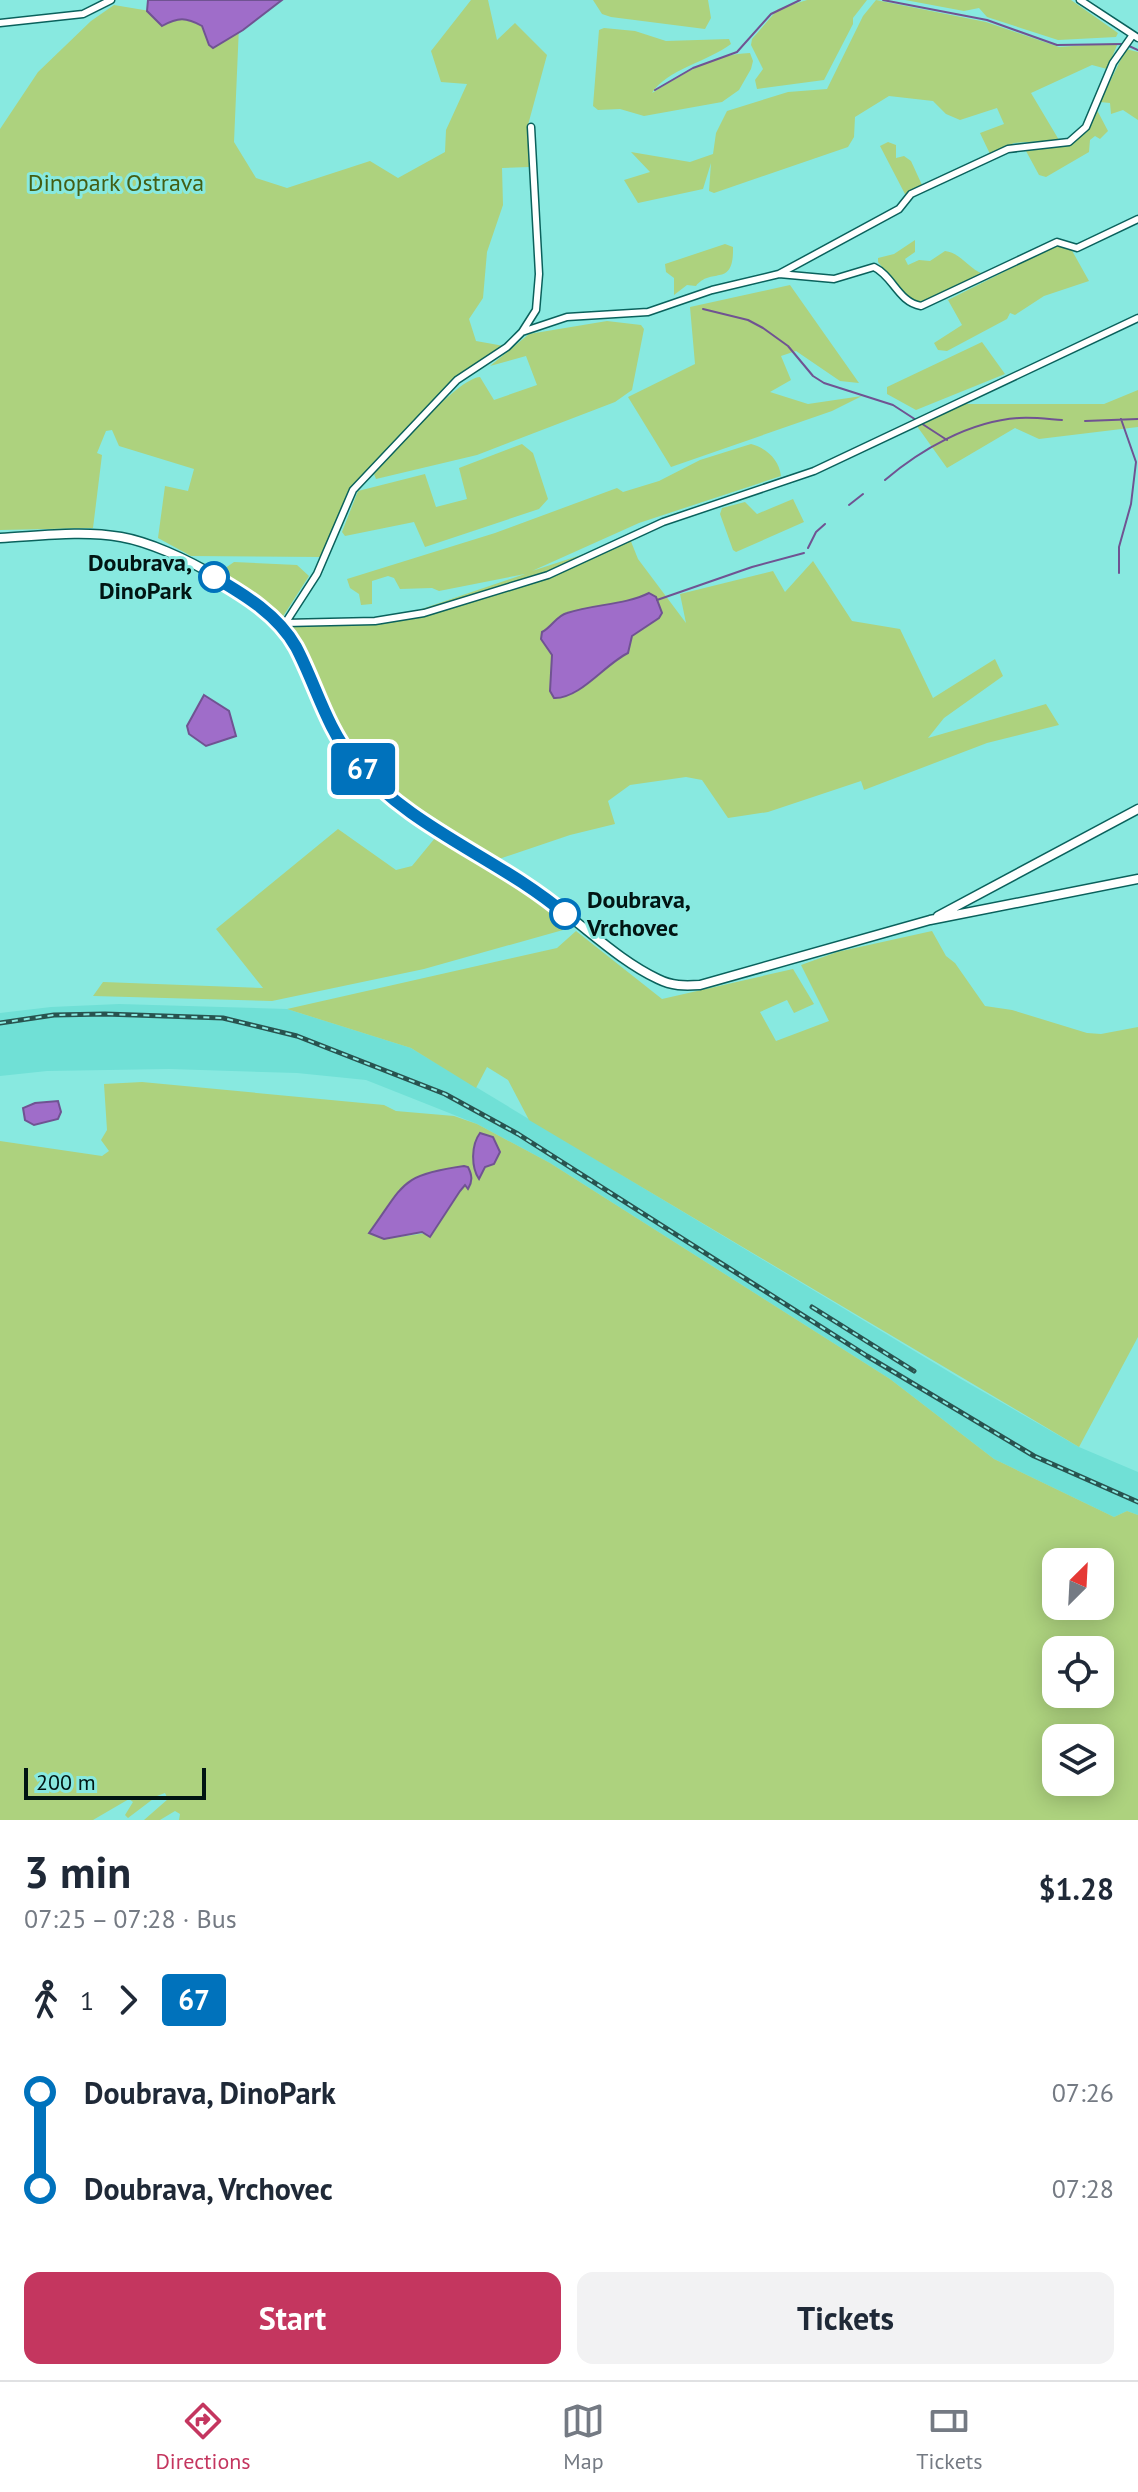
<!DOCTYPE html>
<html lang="en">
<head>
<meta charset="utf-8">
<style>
	:root { --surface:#fff; --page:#f2f2f3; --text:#1f2937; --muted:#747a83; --line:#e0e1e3; --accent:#c4365f }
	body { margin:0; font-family:"PT Sans",sans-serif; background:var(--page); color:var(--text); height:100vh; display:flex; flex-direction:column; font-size:30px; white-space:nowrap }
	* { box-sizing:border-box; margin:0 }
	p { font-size:26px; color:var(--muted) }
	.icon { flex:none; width:44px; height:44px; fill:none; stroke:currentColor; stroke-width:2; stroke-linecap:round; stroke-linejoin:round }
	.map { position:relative; height:1820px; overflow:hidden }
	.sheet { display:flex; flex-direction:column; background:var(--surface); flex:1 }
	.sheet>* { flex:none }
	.badge { padding:0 16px; border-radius:6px; font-size:28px; line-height:52px }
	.needle { width:52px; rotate:24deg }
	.fabs { position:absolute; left:1042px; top:1548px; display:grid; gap:16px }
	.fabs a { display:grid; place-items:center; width:72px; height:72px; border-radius:16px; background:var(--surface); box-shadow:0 4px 20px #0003; font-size:40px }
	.scale { position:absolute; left:24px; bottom:20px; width:182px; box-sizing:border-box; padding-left:8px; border:4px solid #011513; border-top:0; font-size:22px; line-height:28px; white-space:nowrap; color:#011513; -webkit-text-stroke:6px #88e9e0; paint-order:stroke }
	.map>.badge { position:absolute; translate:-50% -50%; box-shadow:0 0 0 4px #fff }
	.legs { display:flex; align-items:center; gap:12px; height:88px; padding:0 24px; font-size:26px }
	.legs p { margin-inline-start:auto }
	.headline { display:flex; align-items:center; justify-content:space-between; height:136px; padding:0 24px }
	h1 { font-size:44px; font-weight:700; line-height:60px }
	.cta { display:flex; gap:16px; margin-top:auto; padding:16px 24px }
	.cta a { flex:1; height:92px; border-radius:16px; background:var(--accent); color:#fff; font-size:32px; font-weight:700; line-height:92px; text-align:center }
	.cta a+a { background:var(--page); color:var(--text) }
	ul { padding:0 24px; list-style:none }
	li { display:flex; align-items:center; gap:28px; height:96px; font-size:30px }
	li i { display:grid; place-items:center; width:12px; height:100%; margin:0 10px; background:currentColor }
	li i::after { content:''; width:20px; height:20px; margin:-10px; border:6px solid; border-radius:50%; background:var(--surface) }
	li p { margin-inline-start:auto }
	li:first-child i { background:linear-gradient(#0000 50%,currentColor 0) }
	li:last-child i { background:linear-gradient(currentColor 50%,#0000 0) }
	.menu { display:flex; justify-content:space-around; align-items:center; height:112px; border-top:2px solid var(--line); background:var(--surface); font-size:22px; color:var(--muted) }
	.menu a { display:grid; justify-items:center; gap:4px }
	.menu .selected { color:var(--accent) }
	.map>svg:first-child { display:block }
</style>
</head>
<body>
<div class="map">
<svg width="1138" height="1820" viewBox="0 0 1138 1820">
	<rect width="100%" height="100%" fill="#88e9e0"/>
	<path fill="#70e0d6" d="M119,1004l168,5 124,39 550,331 118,68 59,25v43l-11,-4 -13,6 -120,-58 -104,-80 -340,-216 -73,-39 -111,-44 -69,-7 -128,-4 -122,2 -47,5v-63l51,-6z"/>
	<path fill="#add27e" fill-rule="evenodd" d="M471,0h17l9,40 18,-17 32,32 -19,70 1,42 -27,1 1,37 -16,47 -4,46 -14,21 7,22 28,5 -42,29 -113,114 -28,68 -130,-1 -33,-18 7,-52 23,5 6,-22 -75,-23 -7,-16 -6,1 -9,22 5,2 -9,73 -93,2v-401l38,-57 53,-51 23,-16 125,21 -5,116 22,36 31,10 83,-27 28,17 47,-26 1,-22 21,-46 -26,-2 -10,-31z
		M593,0h115l3,18 -6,11 -94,-12 -9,-3z
		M807,0h60l-14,18v6l-29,56 -67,9 -2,-9 8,-11 -12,-24 1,-6 26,-30z
		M876,0l110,22 73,25 59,-4 -11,26 -15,-4 -61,28 28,47 -45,3 -24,11 -10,-21 24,-9 -7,-16 -37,12 -14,-6 -13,-13 -44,-5 -34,21 -1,20 -6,10 -134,46 -5,-2 2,-28 -8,26 -65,14 -14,-23 26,-8 -19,-20 59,10 23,-8 3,-21 11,-22 61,-19 39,-3 36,-73z
		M905,0h166l47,33 -2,4 -58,3 -71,-23 -8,-9 -15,3z
		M604,28l31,3 31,10 63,-2 2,5c-22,17 -65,26 -79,49 32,-19 60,-39 98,-40l3,8 -2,8 -12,21 -17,12 -78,14 -24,-7 -22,1 -5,-4 6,-76z
		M1126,49l12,3v68l-15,-10 -12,4 -1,-11 -10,-1z
		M1097,110l11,21 -8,8 -5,-3 -5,4 -1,12 -43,25 -7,-2 -13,-24c37,-5 56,-1 71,-41z
		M888,142l8,3v13l8,-2 7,5 11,24 -16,11 -26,-50z
		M915,240v12l-10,7 3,6 11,-5 11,1 15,-10c16,2 23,17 38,23l-55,27 -11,2 -12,-8 -27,-33v-4l16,-4z
		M725,244l8,3c1,42 -21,19 -37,39l-9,-1 -13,10v-17l-8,-6 -1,-8z
		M1059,244l11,3 19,34 -45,15 -29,19 -5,-2 -3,6 -60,32 -9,-1 -4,-7 28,-18 -14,-25z
		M790,285l69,98 -19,-2 -44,-30 -15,5 10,24 -21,12 38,12 54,-8 -30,15 -161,56 -43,-70 67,-33 -5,-57z
		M607,321l34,4 3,4 -12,61 -17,12 -138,53 -101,24 -2,-5c19,-20 83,-96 106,-97l14,23 43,-15 -11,-29 -36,10 39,-32z
		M982,342l23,32 -89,36 -29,-16v-7z
		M1138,390v37l-99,12 -24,-11 -68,40 -33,-46 45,-18h145z
		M522,444l11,9 15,46 -9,10 -114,38 -11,-25 -69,14 -3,-4 16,-41 67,-17 11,33 31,-8 -8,-31z
		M751,444c15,4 28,15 30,32l-142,47 -107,48 98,-32 8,20 48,64 -6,-29 93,-23 12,21 28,-31 39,60 48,8 33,69 62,-39 8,17 -59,42 -16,20 118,-34 13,21 -72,18 -123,47 -3,-9 -93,31 -40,6 -26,-38 -16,-3 -56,8 -22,16 7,23 -45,11 -74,25c-44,-35 -100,-60 -138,-102 -31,-34 -48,-83 -68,-124l5,-10 106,-8 124,-42 -86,17 -7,-3 -32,1 -6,-11 -6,-2 -16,5v23l-11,1 -2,-11 -9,-6 -3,-9 148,-46 122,-45 6,4 36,-11 41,-21z
		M793,499l11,23 -68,30 -3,-2 -13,-36 2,-6 23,-6 12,12z
		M234,562l63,3 12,11 -27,42 -61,-47z
		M338,829l58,41 16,-4 23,-28 123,75 5,17 -139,39 -152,32 -179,-5 10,-14 160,6 -47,-59z
		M576,931l86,68 131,-30 21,35 -20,9 -7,-13 -27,12 16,29 53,-20 -28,-56 36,-13 95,-21 14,25 9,7 30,43 27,4 75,23 14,1 37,-7v310l-59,110 -550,-327 -21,-40 -21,-13 -11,21 -65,-40 -124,-39 270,-61z
		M142,1082l242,23 12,6 58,5 23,8 73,39 340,216 104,80 120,58 13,-6 11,4v305h-959l1,-6 -5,-3 -15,9h-16l24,-21 -3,-6 -8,3 -29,22 -3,-3 8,-13 -4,-3 -36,21h-93v-679l102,15 7,-5 -8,-11 6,-10 -3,-46zM464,1166l4,22 -3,-3 -5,6 -26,41 -50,7 -15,-7c35,-46 33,-58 95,-66zM1056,1562h44v44h-44zM1056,1650h44v44h-44zM1056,1738h44v44h-44z"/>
	<path fill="#9f6dc9" stroke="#705392" stroke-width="2" d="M148,0h134l-39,30 -30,18 -4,-3 -7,-19c-16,-9 -24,-9 -40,0l-15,-15z
		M649,593l7,4 6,16 -3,5 -27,18 -4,17c-23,11 -48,46 -74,45l-4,-7 2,-36 -11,-16 1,-7c10,-5 14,-16 25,-19 27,-9 58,-8 82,-20z
		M204,695l25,16 7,25 -30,10 -17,-12 -2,-8z
		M58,1101l3,11 -3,7 -24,6 -9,-5 -2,-12 12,-5z
		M480,1133l13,4 7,15 -6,12 -9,3 -6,12c-8,-12 -8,-34 1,-46z
		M464,1166l4,1c4,8 5,14 0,22l-3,-4 -5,6 -30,46 -8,-5 -38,7 -15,-6c36,-49 30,-58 95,-67z"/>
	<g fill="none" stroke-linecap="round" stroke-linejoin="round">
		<path stroke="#705392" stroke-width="2" d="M883,0l104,20 70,25 66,-1
			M1129,46l9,4
			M655,90l38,-22 44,-16 34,-38 29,-14
			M703,309l45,11 15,8 25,18 25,30 11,7 69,22 54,35
			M1085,421l53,-2
			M885,480c35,-30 85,-59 134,-62 14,-1 29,1 43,2
			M849,505l14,-11
			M808,548l8,-16 9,-8
			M1119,573v-26l12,-43 5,-42 -15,-43
			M657,600l95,-33 52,-14"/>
		<defs>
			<path id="minor" d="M1080,0l58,38
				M0,23l83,-9 28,-14
				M779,274l55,5 40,-12c19,9 24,35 47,39l136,-64 20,6 61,-29
				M522,332l45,-15 81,-5 64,-22 67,-16 120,-65 12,-15 97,-45 61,-7 17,-15 27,-64 19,-27
				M285,623l90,-2 49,-8 124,-38 115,-53 151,-51 324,-153
				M284,625l33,-51 36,-84 104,-110 50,-33 15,-15 14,-22 3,-36 -8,-147"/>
			<path id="tertiary" d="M0,538c39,-2 82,-8 121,-1 52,9 151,64 175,111 20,38 30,80 58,113 52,61 130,96 196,141 36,25 68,58 108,77 14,7 26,7 42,6l230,-65 208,-41
				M938,916l200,-107"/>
		</defs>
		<use href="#minor" stroke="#0a615c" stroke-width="9"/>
		<use href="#tertiary" stroke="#0a615c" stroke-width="11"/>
		<use href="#minor" stroke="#fff" stroke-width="6"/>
		<use href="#tertiary" stroke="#fff" stroke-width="8"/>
		<defs>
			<path id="rail" d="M0,1023l54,-8 51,-1 118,4 74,18 148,58 73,40 349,222 167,100 104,46
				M812,1307l102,64"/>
		</defs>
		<use href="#rail" stroke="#28534f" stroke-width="5"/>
		<use href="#rail" stroke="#88e9e0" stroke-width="2" stroke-dasharray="6" stroke-linecap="butt"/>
	</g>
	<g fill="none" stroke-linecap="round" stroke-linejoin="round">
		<defs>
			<path id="line-1" d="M214,577c31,18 64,38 82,70 20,38 30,80 58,114 57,68 145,97 211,153"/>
		</defs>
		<use href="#line-1" stroke="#fff" stroke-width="18"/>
		<use href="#line-1" stroke="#0072bc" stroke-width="12"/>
	</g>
	<g fill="#fff" stroke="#0072bc" stroke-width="4">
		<circle cx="214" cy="577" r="14"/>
		<circle cx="565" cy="914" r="14"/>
	</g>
	<g text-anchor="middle" stroke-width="6" stroke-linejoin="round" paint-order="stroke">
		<g font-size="24" fill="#435e14" stroke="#88e9e0">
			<text x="116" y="191">Dinopark Ostrava</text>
		</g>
		<g font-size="24" font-weight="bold" fill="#011513" stroke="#88e9e0" text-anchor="end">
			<text x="192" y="571">Doubrava,<tspan x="192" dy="28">DinoPark</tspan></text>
			<text x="587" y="908" text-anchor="start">Doubrava,<tspan x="587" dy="28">Vrchovec</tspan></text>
		</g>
	</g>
</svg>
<div class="fabs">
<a><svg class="needle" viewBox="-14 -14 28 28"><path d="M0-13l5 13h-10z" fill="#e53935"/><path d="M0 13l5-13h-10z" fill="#747a83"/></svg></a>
<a><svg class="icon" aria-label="locate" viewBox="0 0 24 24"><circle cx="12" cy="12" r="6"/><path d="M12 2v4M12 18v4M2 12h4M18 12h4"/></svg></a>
<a><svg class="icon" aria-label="layers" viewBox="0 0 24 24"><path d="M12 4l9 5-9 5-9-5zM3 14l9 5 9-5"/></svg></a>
</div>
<div class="scale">200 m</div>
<b class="badge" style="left:363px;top:769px;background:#0072bc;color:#fff">67</b>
</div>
<section class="sheet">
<div class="headline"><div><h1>3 min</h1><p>07:25 – 07:28 · Bus</p></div><b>$1.28</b></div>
<div class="legs"><svg class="icon" aria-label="walk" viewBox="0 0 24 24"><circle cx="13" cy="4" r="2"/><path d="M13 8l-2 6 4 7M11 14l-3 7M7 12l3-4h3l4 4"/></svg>1<svg class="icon" aria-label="forward" viewBox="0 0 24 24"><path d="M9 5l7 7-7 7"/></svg><b class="badge" style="background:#0072bc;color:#fff">67</b></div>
<ul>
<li><i style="color:#0072bc"></i><b>Doubrava, DinoPark</b><p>07:26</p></li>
<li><i style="color:#0072bc"></i><b>Doubrava, Vrchovec</b><p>07:28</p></li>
</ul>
<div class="cta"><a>Start</a><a>Tickets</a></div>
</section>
<nav class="menu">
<a class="selected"><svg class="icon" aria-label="directions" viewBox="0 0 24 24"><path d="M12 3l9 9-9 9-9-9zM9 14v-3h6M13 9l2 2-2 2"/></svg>Directions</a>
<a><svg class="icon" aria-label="map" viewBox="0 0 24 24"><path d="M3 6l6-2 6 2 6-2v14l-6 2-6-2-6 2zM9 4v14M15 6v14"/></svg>Map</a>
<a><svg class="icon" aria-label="tickets" viewBox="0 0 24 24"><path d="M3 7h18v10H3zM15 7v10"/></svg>Tickets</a>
</nav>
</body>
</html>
